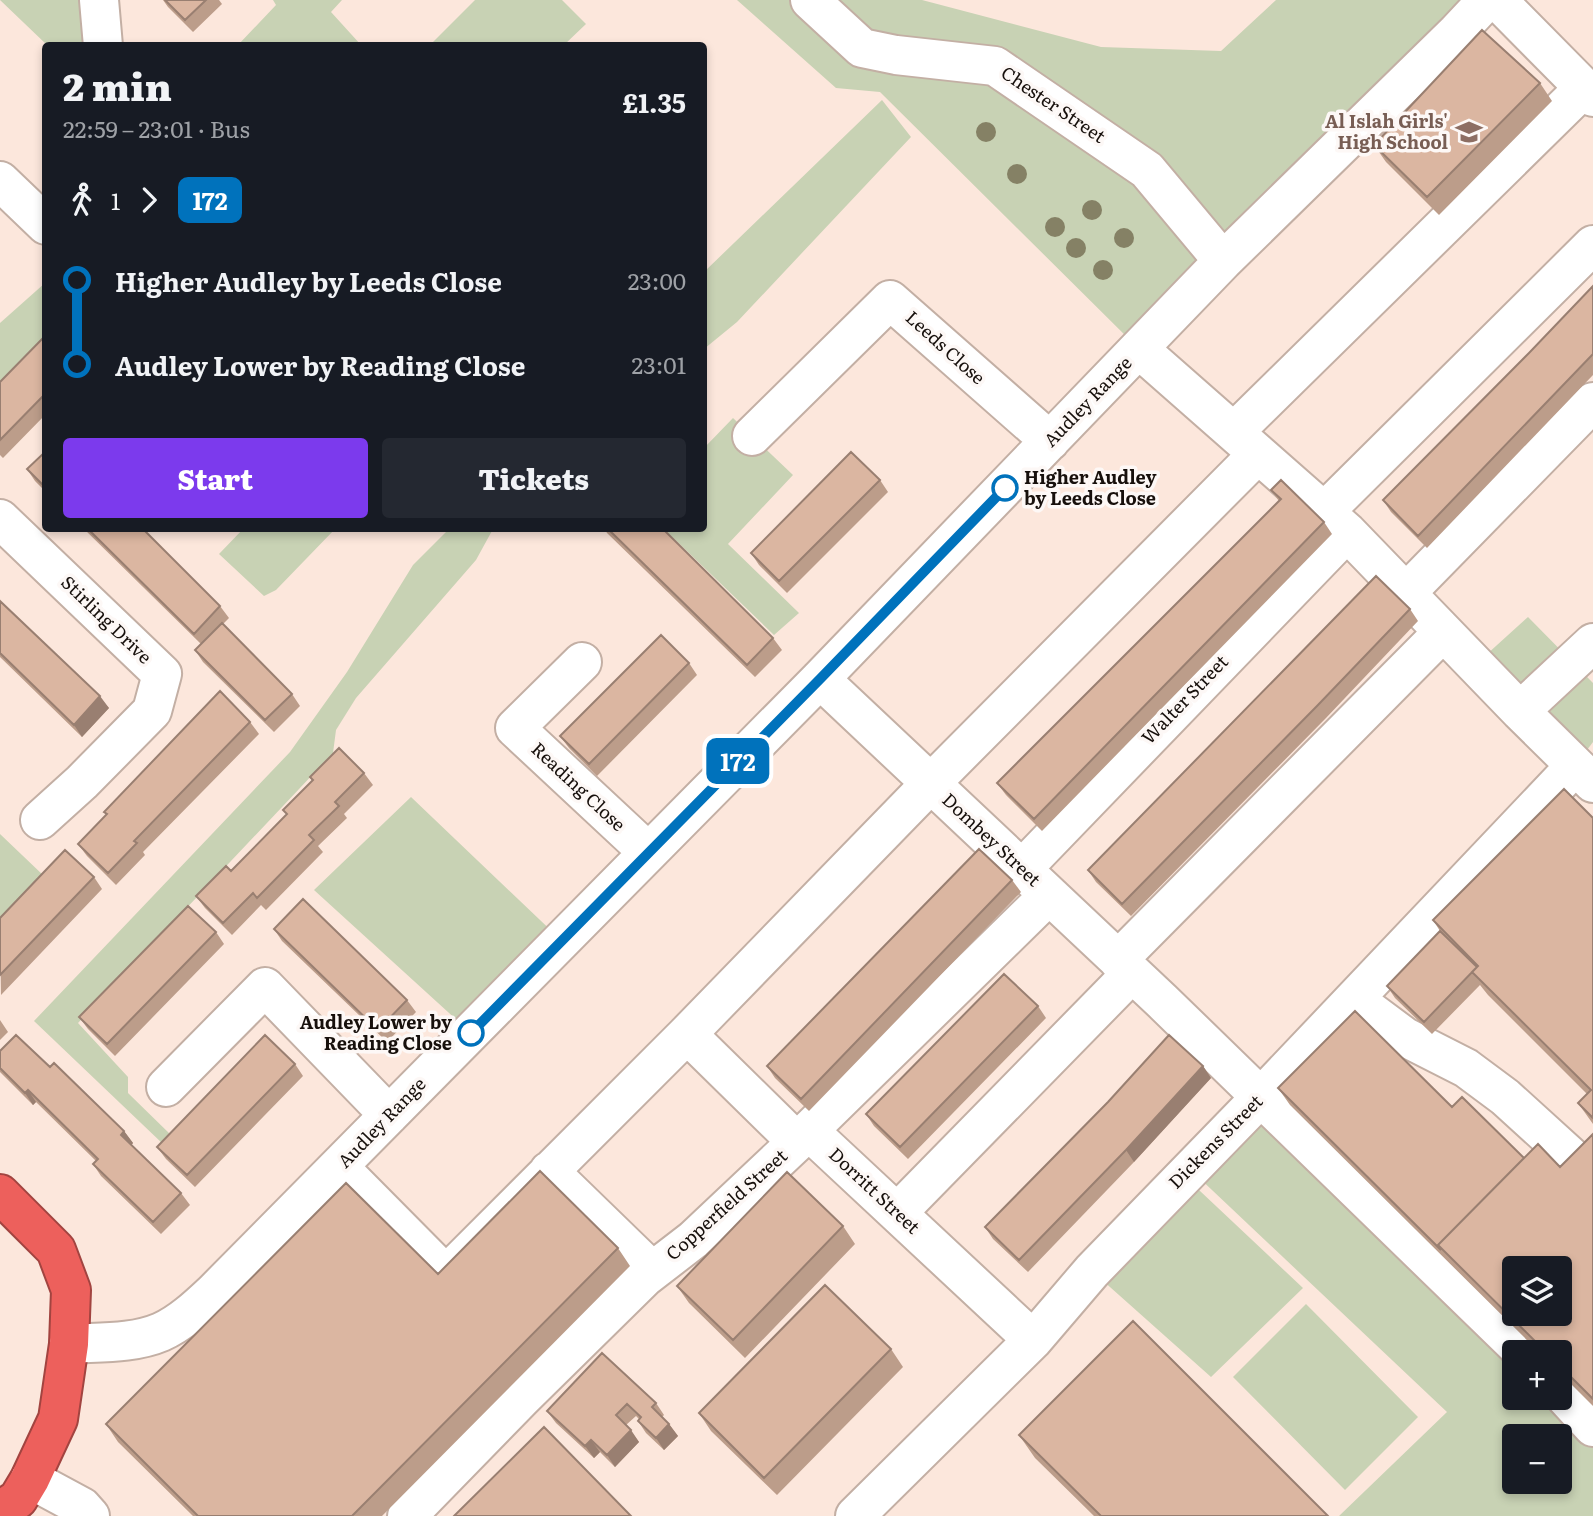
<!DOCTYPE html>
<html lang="en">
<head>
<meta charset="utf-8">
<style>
	:root { --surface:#171b24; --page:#242831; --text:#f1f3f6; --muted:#9ea1a6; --accent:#7c3aed }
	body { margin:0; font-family:Literata,serif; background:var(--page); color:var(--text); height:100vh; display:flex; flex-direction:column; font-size:26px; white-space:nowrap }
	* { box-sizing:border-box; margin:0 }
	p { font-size:23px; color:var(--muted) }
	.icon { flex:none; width:38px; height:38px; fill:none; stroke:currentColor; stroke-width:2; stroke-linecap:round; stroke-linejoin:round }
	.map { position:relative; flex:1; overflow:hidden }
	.sheet { position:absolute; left:42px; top:42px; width:665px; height:490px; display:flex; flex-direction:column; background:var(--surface); border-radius:7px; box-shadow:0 4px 10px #0003 }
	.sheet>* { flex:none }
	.badge { padding:0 14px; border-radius:10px; font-size:24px; line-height:46px }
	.controls { position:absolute; left:1502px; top:1256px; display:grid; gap:14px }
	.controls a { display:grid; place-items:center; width:70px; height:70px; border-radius:7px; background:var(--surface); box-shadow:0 4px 10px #0003; font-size:35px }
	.map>.badge { position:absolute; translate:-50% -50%; box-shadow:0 0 0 4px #fff }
	.legs { display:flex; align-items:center; gap:10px; height:77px; padding:0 21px; font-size:23px }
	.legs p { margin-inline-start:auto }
	.headline { display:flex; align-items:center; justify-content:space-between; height:119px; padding:0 21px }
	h1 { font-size:38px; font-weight:800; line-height:52px }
	.cta { display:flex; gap:14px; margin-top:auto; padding:14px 21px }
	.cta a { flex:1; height:80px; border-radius:7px; background:var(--accent); color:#fff; font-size:28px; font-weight:800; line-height:80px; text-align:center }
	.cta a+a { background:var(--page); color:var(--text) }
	ul { padding:0 21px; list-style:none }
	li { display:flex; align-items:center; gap:24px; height:84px; font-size:26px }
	li i { display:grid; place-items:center; width:10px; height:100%; margin:0 9px; background:currentColor }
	li i::after { content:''; width:18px; height:18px; margin:-9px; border:5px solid; border-radius:50%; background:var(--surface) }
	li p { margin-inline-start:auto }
	li:first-child i { background:linear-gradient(#0000 50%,currentColor 0) }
	li:last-child i { background:linear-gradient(currentColor 50%,#0000 0) }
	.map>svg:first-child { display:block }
</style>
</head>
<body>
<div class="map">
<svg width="1593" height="1516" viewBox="0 0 1593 1516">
	<rect width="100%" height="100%" fill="#fce7dc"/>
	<path fill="#c8d2b4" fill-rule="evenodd" d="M0,0h100l4,45h-57z
		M273,0h69l-11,12 30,33h-123l38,-40z
		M475,0h87l24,24 -22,21h-134z
		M737,0h185l179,47 120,4 55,-51h210l-347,349 -259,-257 -44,-4z
		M882,100l29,37 -174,185 -33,27v-77z
		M45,283v62l-45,48v-70z
		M733,418l60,57 -65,69 71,69 -25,22 -110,-106 40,-1v-80z
		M244,528h91v1l-59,61 -12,6 -45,-42z
		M449,529h44l-17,31 -120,138 -20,32 -3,23 -255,270 50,54v16l44,43 -9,8 -129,-123 256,-269 57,-80 66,-107z
		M1528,617l65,66v59l-18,24 -100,-101z
		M411,797l150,143 -90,93 -157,-143z
		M0,834l44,42 -44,47z
		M1255,1107l259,246v45h45l34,35v83h-254l108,-104 -253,-239zM1514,1437h45v45h-45z
		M1183,1175l120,113 -92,89 -119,-106z
		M1306,1304l112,113 -73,73 -112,-113z"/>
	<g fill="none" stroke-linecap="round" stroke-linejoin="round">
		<defs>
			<path id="minor" d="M99,0l4,46
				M810,0l52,48 34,7 99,11 152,104 76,91
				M1497,0l96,97
				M0,181l46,44
				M1139,349l208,183 173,179 73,72
				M1234,432l350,-344
				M752,436l138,-136 160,141
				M1324,512l269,-267
				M0,519l162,155 -10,37 -70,71 -42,38
				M1406,593l187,-191
				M582,662l-67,66 133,124
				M820,679l342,322 362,352
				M1520,711l73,-68
				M1022,869l325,-337
				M1118,960l325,-328
				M1354,999l51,38 61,31 39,29 65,59
				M687,1034l110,108
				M166,1087l99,-100 124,128
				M809,1131l224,209
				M339,1167l107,108 241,-241 244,-251 327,-329
				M549,1171l102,99
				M898,1212l234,-239
				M69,1344c30,-2 64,0 92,-12 20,-9 37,-25 53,-40l606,-613 403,-418 234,-229 30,-32
				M1559,1390l34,37
				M30,1479l52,28 8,9
				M407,1516l115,-118 123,-121 48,-37 104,-98 252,-247
				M855,1516l178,-176 59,-69 168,-173 315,-332"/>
			<path id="highway" d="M0,1194l56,56 15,40 -2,54 -11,75 -28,60 -12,20 -18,12"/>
		</defs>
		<use href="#minor" stroke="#c3afa4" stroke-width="42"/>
		<use href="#highway" stroke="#a24440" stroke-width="42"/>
		<use href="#minor" stroke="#fff" stroke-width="38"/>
		<use href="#highway" stroke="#ed605c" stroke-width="38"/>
	</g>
	<g fill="#858165">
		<circle cx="986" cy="132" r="10"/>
		<circle cx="1017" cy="174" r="10"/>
		<circle cx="1092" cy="210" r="10"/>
		<circle cx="1055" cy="227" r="10"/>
		<circle cx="1124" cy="238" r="10"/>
		<circle cx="1076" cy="248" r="10"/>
		<circle cx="1103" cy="270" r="10"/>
	</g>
	<path fill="#bc9d8a" d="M163,0h56l3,4 -29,28 -25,-25z
		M1540,83l12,18 -113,114 -53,-53 -12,-17z
		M1593,286v89l-166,173 -36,-36 -8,-12 146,-147z
		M46,335v79l-43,44 -3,-3v-73z
		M46,451v41l-11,-11 -8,-12z
		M880,480l8,12 -101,101 -28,-28 -8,-12z
		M1271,490l53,32 8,12 -290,297 -36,-36 -9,-12 282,-282z
		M83,528h59l78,78 9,12 -6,6 69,70 8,12 -26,26 -71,-70 -8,-12 6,-6z
		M604,528h58l111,110 9,12 -27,27 -148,-144z
		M0,601l109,107 -27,29 -82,-80z
		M1410,609l8,12 -92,97 -195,198 -35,-34 -8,-12z
		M689,663l8,12 -100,101 -28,-28 -9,-12z
		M250,722l9,12 -116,118 2,3 -29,30 -29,-29 -9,-12 28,-29 -2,-3z
		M364,773l9,12 -29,29 3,4 -29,28 5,6 -57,58 -5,-5 -29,30 -27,-27 -9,-12 35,-25 56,-57 -4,-4 29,-29 -2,-4z
		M1593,818v306l-15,-21 9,-9 -99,-99 -8,-10 -48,49 -37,-36 -8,-12 53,-55 -7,-11z
		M94,877l8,12 -101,106 -1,-77z
		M1012,880l9,12 -212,219 -34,-33 -8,-12z
		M274,929l133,71 9,12 -29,30 -105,-101z
		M216,932l8,12 -109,112 -27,-27 -9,-12z
		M1038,1006l8,12 -138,141 -34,-33 -8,-12z
		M0,1020l8,12 -8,8z
		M0,1051l50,16 74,64 9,12 -2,2 50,48 9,12 -29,29 -60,-58 -8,-12 3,-3 -60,-59 -3,3 -33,-33z
		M295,1064l8,12 -108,111 -29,-28 -9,-12z
		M1203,1066l8,12 -77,84 -106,110 -35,-33 -8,-12z
		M1278,1088l174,19 72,51 36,9 33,-33v272l-34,-34v-19h-19l-250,-248z
		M843,1226l12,18 -110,114 -56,-55 -12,-17z
		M618,1248l12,18 -248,250h-189l-75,-74 -12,-18 332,-150z
		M891,1349l12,18 -126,128 -66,-64 -12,-18z
		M602,1353l54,50 8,12 -2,2 7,7 9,12 -14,14 -18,-17 -8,-12 1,-2 -3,-3 -10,9 13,17 -24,25 -15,-15 -6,6 -38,-35 -9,-12z
		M1019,1435l309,81h-234l-59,-58z"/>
	<path fill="#997f71" d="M100,696l9,12 -27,29 -8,-12z
		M1203,1066l8,12 -77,84 -8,-12z
		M28,1090l8,12 -3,3 -8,-12z
		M124,1131l9,12 -3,4 -9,-12z
		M669,1424l9,12 -14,14 -8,-12z
		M631,1430l8,12 -24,25 -8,-12z
		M591,1440l9,12 -6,6 -9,-12z"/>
	<path fill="#dbb6a1" stroke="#997f71" stroke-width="2" fill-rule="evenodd" d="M165,0h41l-21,20z
		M1482,30l58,53 -113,114 -53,-52z
		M1593,286v68l-175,182 -35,-36 146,-147z
		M46,335v58l-46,47v-58z
		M46,451v37l-19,-19z
		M851,452l29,28 -101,101 -28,-28z
		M1281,480l43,42 -290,297 -37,-36 284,-284 -10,-9z
		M87,528h55l78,78 -26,28z
		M607,528h55l111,110 -26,27z
		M1376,576l34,33 -93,97 -195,198 -34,-34z
		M0,601l100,95 -26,29 -74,-72z
		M222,623l70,71 -27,26 -70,-70z
		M661,635l28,28 -100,101 -29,-28z
		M220,691l30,31 -116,119 3,2 -29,30 -30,-29 29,-30 -3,-2z
		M339,748l25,25 -29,29 4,4 -30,29 5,5 -57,58 -4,-5 -30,30 -27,-27 30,-30 5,5 56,-57 -4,-4 30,-30 -3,-3z
		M1564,789l29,29v300l-15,-15 13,-13 -119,-118 6,-6 -45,-46z
		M979,849l33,31 -211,219 -34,-33z
		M65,850l29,27 -94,98v-57z
		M303,899l104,101 -29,30 -104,-101z
		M188,906l28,26 -109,112 -28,-27z
		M1440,931l37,36 -53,55 -37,-36z
		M1004,974l34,32 -138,141 -34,-33z
		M1355,1011l97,96 10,-10 62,61 -86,87 3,5 -163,-162z
		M16,1035l34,32 4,-4 70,68 -3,4 60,58 -28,29 -60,-58 5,-5 -70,-69 -3,3 -25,-25v-17z
		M265,1035l30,29 -108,111 -30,-28z
		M1169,1035l34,31 -77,84 -107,110 -34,-33 123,-125z
		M1593,1134v265l-34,-34v-12h-12l-109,-108 100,-101 22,23zM1514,1269h45v45h-45z
		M540,1171l78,77 -266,268h-154l-92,-92 240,-241 92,91z
		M787,1172l56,54 -110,114 -56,-54z
		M825,1285l66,64 -127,129 -65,-65z
		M1133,1321l195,195h-227l-82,-81z
		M602,1353l54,50 -4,4 17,17 -13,14 -18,-17 3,-4 -14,-13 -11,11 15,15 -24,25 -16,-15 -6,6 -38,-35z
		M544,1427l87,89h-177z"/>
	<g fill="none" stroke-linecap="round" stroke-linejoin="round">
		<defs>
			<path id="line-1" d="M471,1033l349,-354 185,-191"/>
		</defs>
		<use href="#line-1" stroke="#fff" stroke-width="16"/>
		<use href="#line-1" stroke="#0072bc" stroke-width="10"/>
	</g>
	<defs>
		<symbol id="school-bare" viewBox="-9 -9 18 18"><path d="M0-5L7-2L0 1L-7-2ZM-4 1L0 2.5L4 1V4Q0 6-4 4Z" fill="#8d6e63" stroke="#fdf8f6" stroke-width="2.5" paint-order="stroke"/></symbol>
	</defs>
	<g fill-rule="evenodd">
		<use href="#school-bare" x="1450" y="113" width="38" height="38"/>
	</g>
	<g fill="#fff" stroke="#0072bc" stroke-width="3.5">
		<circle cx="1005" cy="488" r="12"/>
		<circle cx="471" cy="1033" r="12"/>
	</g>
	<g text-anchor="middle" stroke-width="7" stroke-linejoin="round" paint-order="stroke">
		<g font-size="18" fill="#17100c" stroke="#fdf8f6">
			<text transform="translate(1053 105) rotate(34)" y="6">Chester Street</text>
			<text transform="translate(945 348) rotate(42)" y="6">Leeds Close</text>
			<text transform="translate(1088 402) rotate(-46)" y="6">Audley Range</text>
			<text transform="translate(106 620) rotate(44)" y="6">Stirling Drive</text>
			<text transform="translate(1185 700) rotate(-46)" y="6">Walter Street</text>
			<text transform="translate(578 787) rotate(43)" y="6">Reading Close</text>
			<text transform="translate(991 840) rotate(43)" y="6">Dombey Street</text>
			<text transform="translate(382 1123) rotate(-46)" y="6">Audley Range</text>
			<text transform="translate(1216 1142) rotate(-45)" y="6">Dickens Street</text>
			<text transform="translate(874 1191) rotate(43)" y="6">Dorritt Street</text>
			<text transform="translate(727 1205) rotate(-42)" y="6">Copperfield Street</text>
		</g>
		<g font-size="18" font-weight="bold" fill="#785e54" stroke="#fdf8f6" text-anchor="end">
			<text x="1448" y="128">Al Islah Girls'<tspan x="1448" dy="21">High School</tspan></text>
		</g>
		<g font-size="18" font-weight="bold" fill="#17100c" stroke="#fdf8f6" text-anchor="start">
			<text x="1024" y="484">Higher Audley<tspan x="1024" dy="21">by Leeds Close</tspan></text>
			<text x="452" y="1029" text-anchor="end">Audley Lower by<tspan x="452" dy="21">Reading Close</tspan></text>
		</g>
	</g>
</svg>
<div class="controls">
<a><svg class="icon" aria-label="layers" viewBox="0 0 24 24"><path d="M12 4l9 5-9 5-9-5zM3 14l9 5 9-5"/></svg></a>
<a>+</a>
<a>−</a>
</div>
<b class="badge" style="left:738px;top:761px;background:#0072bc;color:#fff">172</b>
<section class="sheet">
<div class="headline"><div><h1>2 min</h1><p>22:59 – 23:01 · Bus</p></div><b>£1.35</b></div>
<div class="legs"><svg class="icon" aria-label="walk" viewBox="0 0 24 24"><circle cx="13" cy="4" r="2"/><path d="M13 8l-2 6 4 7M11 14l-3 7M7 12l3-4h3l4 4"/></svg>1<svg class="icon" aria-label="forward" viewBox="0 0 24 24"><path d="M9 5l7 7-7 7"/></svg><b class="badge" style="background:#0072bc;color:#fff">172</b></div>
<ul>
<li><i style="color:#0072bc"></i><b>Higher Audley by Leeds Close</b><p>23:00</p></li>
<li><i style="color:#0072bc"></i><b>Audley Lower by Reading Close</b><p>23:01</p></li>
</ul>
<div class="cta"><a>Start</a><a>Tickets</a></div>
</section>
</div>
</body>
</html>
